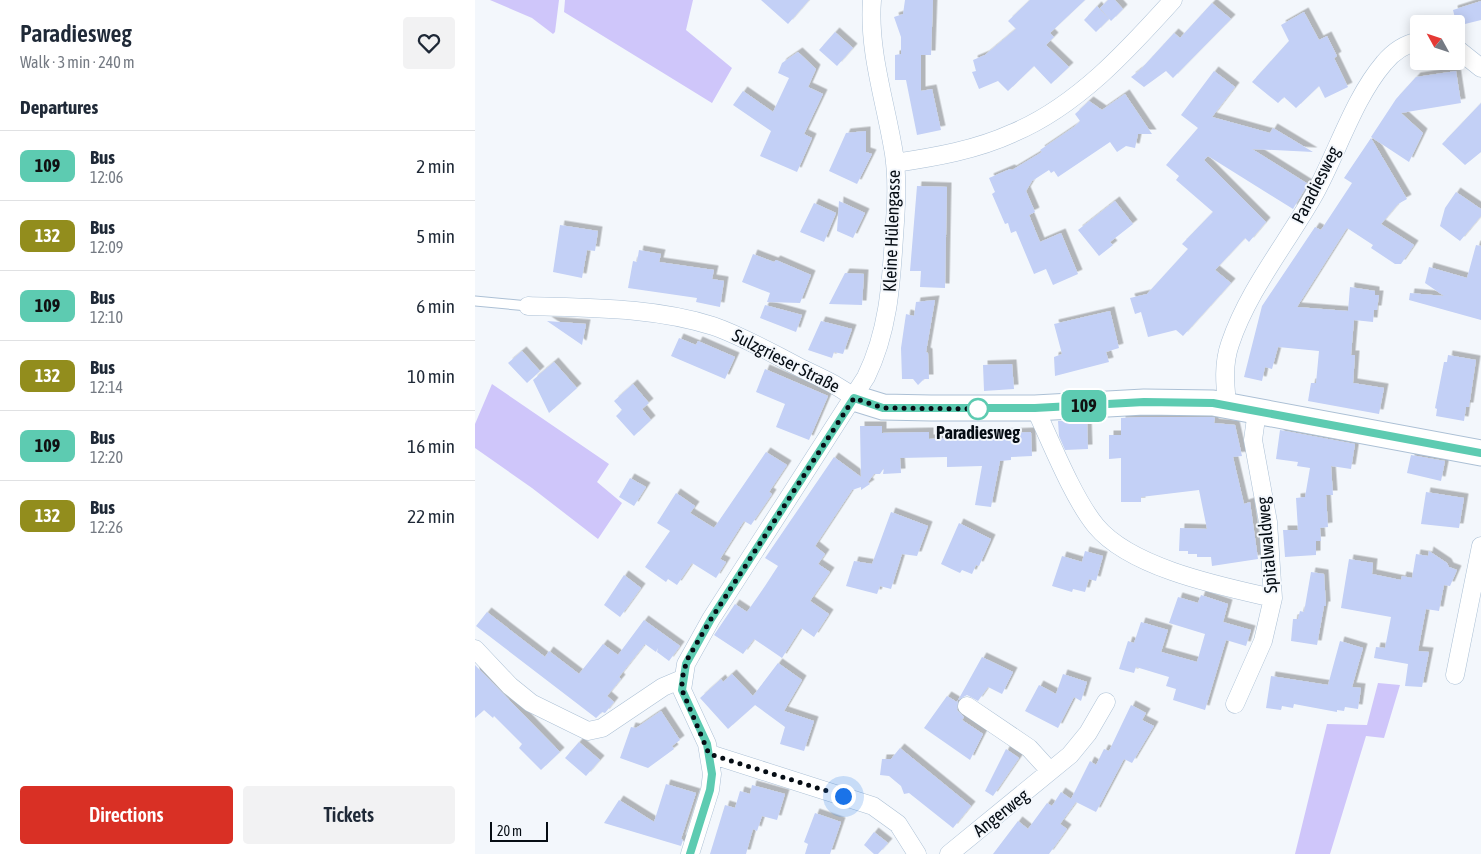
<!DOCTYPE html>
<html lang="en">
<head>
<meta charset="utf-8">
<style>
	:root { --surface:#fff; --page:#f2f2f3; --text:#1f2937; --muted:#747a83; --line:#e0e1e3; --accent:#d93025 }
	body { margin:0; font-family:"Asap Condensed",sans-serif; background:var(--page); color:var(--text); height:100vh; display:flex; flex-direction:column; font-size:19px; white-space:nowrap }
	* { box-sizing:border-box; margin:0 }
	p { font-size:16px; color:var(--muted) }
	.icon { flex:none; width:28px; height:28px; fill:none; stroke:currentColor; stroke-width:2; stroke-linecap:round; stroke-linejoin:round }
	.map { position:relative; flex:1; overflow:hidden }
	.side { display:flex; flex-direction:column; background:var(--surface); width:475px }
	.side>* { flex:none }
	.badge { padding:0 10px; border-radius:8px; font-size:18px; line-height:32px }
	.needle { width:32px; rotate:310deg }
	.controls { position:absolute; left:935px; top:15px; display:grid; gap:10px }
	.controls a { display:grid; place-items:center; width:55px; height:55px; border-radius:5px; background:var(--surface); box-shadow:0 2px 12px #0003; font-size:25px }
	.scale { position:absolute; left:15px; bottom:12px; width:58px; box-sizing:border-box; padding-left:5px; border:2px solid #060d14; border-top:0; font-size:14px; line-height:18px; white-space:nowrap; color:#060d14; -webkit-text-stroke:4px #f3f7fc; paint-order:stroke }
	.you { position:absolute; width:25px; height:25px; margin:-12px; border:4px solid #fff; border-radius:50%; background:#1a73e8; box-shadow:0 0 0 8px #1a73e833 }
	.map>.badge { position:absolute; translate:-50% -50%; box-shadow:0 0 0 2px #fff }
	h2 { padding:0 20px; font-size:19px; line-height:45px }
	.round { display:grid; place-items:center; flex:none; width:52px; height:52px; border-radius:5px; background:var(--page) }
	.headline { display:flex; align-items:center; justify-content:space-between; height:85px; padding:0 20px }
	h1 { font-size:24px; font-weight:600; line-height:38px }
	.button { display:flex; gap:10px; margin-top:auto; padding:10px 20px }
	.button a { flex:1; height:58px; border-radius:5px; background:var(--accent); color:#fff; font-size:20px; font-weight:600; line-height:58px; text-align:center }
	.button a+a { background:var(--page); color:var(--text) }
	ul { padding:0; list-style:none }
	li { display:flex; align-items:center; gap:15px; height:70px; padding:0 20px; border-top:1px solid var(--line) }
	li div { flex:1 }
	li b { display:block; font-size:19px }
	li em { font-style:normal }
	li .badge { min-width:55px; font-weight:700; text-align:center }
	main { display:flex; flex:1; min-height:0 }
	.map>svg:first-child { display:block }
</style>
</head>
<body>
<main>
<section class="side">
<div class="headline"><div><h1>Paradiesweg</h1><p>Walk · 3 min · 240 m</p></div><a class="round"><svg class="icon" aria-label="heart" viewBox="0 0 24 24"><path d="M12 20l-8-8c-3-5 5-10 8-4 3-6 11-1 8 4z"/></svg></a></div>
<h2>Departures</h2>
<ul>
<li><span class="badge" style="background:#5dcbb1;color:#111">109</span><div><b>Bus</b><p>12:06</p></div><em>2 min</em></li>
<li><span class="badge" style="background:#928d1d;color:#fff">132</span><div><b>Bus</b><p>12:09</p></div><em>5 min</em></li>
<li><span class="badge" style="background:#5dcbb1;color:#111">109</span><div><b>Bus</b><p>12:10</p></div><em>6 min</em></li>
<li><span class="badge" style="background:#928d1d;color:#fff">132</span><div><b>Bus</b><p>12:14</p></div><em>10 min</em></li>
<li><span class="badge" style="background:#5dcbb1;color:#111">109</span><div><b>Bus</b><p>12:20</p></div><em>16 min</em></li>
<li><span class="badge" style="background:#928d1d;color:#fff">132</span><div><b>Bus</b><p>12:26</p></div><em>22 min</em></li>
</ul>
<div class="button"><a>Directions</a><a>Tickets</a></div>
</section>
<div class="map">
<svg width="1006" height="854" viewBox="0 0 1006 854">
	<defs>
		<filter id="shadow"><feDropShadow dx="4.5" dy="-4.5" stdDeviation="0" flood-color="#0004"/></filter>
	</defs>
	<rect width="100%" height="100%" fill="#f3f7fc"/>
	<path fill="#cfc6fa" d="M15,0h69l-4,32 -2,2 -21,-16z
		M90,0h128l-7,30 46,38 -20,35 -148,-91z
		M17,384l117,80 -12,18 25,21 -24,36 -66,-51 -57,-40v-24z
		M903,683l22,2 -16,53 -18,-2 -36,118h-35l32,-130 40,1z"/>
	<path fill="#c3d0f6" filter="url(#shadow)" d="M286,0h48l-21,24z
		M430,0h28l-2,55h-10v36l11,-2 9,41 -24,5 -11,-55h-11v-25l6,-1v-17l-7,-20 9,-3z
		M555,0h55l-35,33 4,4 -8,8 23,22 -18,17 -17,-18 -26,25 -10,-10 -19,8 -7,-17 4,-1 -3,-11 12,-5 31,-26 -8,-8z
		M633,0h7l8,9 -12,12 -11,-13z
		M1006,1v19l-24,6 -4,-16z
		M737,3l19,16 -58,59 -7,-7 -22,16 -13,-10 10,-8 33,-36 6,5z
		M622,6l12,13 -13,13 -12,-12z
		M829,12l15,28 8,-4 10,20 -3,2 14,29 -23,11 -6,-12 -23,22 -12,-11 -6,6 -26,-21 37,-41 -8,-16z
		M360,32l18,16 -16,18 -18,-16z
		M323,52l18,17 -8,18 15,7 -19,40 8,4 -15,34 -37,-16 11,-25 -38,-26 10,-14 30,21 16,-34 -11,-5 4,-10z
		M739,71l21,16 -23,30 58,16 3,-5 40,24 -61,-3 56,35 -15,25 -85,-53 -4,4 62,62 -17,20 -4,-4 -30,32 16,13 -48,53 -7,-6 -28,7 -7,-25 -6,2 -5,-16 17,-4 41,-45 -6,-5 31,-32 -37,-32 3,-4 -13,-11 32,-37 -17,-13z
		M981,71l5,32 -60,10 22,20 -14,29 -38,-25 25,-38 20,-22z
		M650,94l27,40h-14l-3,14 -9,-2 -9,6 -7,-10 -52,35 -4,-6 -3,2 -2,-3 -17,11 -6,10 9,21 -6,3 11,27 21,-9 17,41 -25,11 -7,-16 -12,5 -18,-43 -5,2 -3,-10 -3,1 -13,-30 3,-2 -6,-14 21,-9 2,1 30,-18 -2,-2 34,-23 6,-6 -5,-7 14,-13 13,9z
		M1006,103v49l-16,13 -23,-21z
		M391,131v21l6,2 -15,30 -28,-13 17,-38z
		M896,138l36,61 -9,5 -17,20 33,21 -13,19h-6l-24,-16 2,-3 -26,-17 -50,79 51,4 2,-24 25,4v4h4l-2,15h-3l-1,12 -19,-2 -3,35h4l-2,28 31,5 -5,26 -71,-13 3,-18h5l3,-32 -41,-4 -6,22 -7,-2 -3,14 -18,-4 18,-71 53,-79 6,3 31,-47 -8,-5z
		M442,186l30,1 -2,101 -25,-1 1,-16h-11z
		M981,192l25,17v7l-21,25 -20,-15 5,-18z
		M364,201l26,12 -12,25 -16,-7z
		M640,201l18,23 -23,18 3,3 -14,11 -21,-26z
		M339,203l22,10 -12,29 -24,-10z
		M85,225l38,6 -3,20 -8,-1 -5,28 -29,-6z
		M1001,245l5,1v74l-72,-20 1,-7 34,3 -19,-13 4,-16 38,11z
		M164,250l22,4 -2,8 55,8 -2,9 12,2 -4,26 -24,-5 1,-4 -69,-10 5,-27 4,1z
		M278,254l21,8 2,-2 35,15 -11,28 -33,-1 3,-9 -28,-11z
		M370,273l19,1 -2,31 -33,-1z
		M460,300l-9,52 2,1 1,26h-5l-6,6 -5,-6h-11l-1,-31 5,-34 8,2 2,-14z
		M290,305l37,10 -6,17 -36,-14z
		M635,311l9,37 -13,4 3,10 -54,14 -1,-19 8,-3 -8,-30z
		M72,321l39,3 -4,21z
		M346,321l31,8 -9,25 -9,-2 -2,6 -24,-8z
		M204,338l17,7 2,-4 37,16 -10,22 -54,-23z
		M47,351l18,20 -13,12 -19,-20z
		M973,355l28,5 -7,47h-3l-2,14 -28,-5 1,-7 -2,-1 9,-46h3z
		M79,362l23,26 -28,25 -16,-33z
		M537,364l2,25 -30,2 -1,-26z
		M290,369l63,27 -19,44 -33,-13 9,-23 -29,-12z
		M158,384l16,19 -7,6 9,11 -17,16 -18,-20 6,-6 -8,-9z
		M666,417h71l3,1 -1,5 21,2 7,31 -9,1 11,47 6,-2 8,57 -46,7 -1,-9h-14v-3h-9v-3h-9l1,-23 27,1 -8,-39 -58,7v5h-20v-44l-12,1v-24h12v-17z
		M612,420l1,29 -23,1 -6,-14 -1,-15z
		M385,426h22v7l47,-1v7l72,-3v-3l30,-1 1,24 -21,1v3l-11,1 -9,46 -16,-2 7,-39 -35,1v-10l-47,1 1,15 -18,1 1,-6 -4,6h-6l-6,8 2,2 -9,6v-3l-9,3 -37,56 10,8 -7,10 12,8 -20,29 19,13 -15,23 -13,-9 -19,30 -28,-19 -11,15 -29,-19 21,-31 12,8 18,-26 13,-20 -13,-8 69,-101 27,20z
		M805,430l75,14 -4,25 -20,-3 2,29h-7l2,32 -8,1 1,13h-5v14l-31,2 -2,-27h15l-2,-32 9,-1 5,-29 -13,-2 1,-4 -22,-3z
		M291,452l21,13 -18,27 3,2 -21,31 -7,-4 -24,38 6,3 -10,16 -24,-15 -15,22 -9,-6 -2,3 -21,-15 25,-36 -13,-8 19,-30 19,13 -5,7 24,15z
		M936,455l34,6 -4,20 -34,-8z
		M155,478l16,9 -12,19 -15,-9z
		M951,492l38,6 -5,30 -38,-4z
		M416,512l37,14 -11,30 -15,-2 -11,35 -11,-3 -3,8 -31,-8 8,-25 18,3z
		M484,523l32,16 -12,27 -3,-1 -4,9 -10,-4 -2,3 -19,-9z
		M610,551l18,5 -7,25 -7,-2 -4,13 -12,-3 -1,3 -20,-6 10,-30 20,6z
		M954,551l18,12 2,4 8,3 -7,16 -6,-1 -5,26 -13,-2 -8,42 11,1 -7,35 -17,-1 3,-22 -34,-6 2,-11 9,1 6,-31 -50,-9 8,-49 24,4 -1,11 29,6 1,-4 10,2 4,-24 12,2z
		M836,572l13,2 2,32h-2l-7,39 -26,-4 2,-22h5l2,-8 4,1z
		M149,575l17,13 -21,29 -16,-12z
		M726,595l27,9 -5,18 28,8 -5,16 -20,-6 -21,70 -32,-10 3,-11 -10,-3 3,-9 -33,-10 -2,6 -15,-4 9,-28 6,2 7,-21 27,8 -7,22 36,10 8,-28 -36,-11 9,-26 20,6z
		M12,612l58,45 4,-6 30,23 24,-30 15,11 26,-35 36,26 -11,15 -12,-9 1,-4 -2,4 -11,-8 -26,33 2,2 -14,17 7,6 -9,11 -3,-1 -6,6 -120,-92z
		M865,641l23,7 -11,39 9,1 -3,21 -13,-2 -1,4 -7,-1v2l-43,-8 -1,4 -11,-2 -1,4 -15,-2 5,-32 57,9z
		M507,657l31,15 -11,22 -14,-7 -10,14 -11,-6 -9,5 -1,10 7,7 -2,3 21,14 -13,26 -46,-32 23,-32 10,6z
		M303,663l24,17 -18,31 30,10 -10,30 -24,-7 5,-17 -30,-22 -27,24 -28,-31 21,-19 2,3 9,-8 21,22z
		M0,665l85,87 -19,18 -22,-22 3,-4 -28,-28 -1,2 -9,-8 -9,8z
		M588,674l24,8 -6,19 -7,-4 -16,31 -33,-17 14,-26 17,9z
		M656,705l15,8 -4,7 12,6 -22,37 -8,-4 -28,53 -20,-10 -16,22 7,5 -18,25h-56l25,-33 10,8 19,-26 5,3 9,-14 10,7 19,-38 6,4 8,-16 5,2z
		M186,711l19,29 -8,6 2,3 -26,19 -28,-10 11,-31 5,1z
		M104,742l21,18 -14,16 -21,-18z
		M425,748l71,58 -18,22 -44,-35 -5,1 -3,-8 -12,-10 -9,-1 2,-16h9z
		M531,749l13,9 -26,38 -8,-5z
		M191,784l30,9 -15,46 2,1 -2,6 -77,-23 15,-23 35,22z
		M277,785l33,9 -8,26 -15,-4 -5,15 -4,-2 -7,25h-36l15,-49 10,3 5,-17 10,3z
		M340,813l26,9 -11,32h-25l3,-10 -4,-2z
		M399,832l14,11 -10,11h-4l-10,-9z"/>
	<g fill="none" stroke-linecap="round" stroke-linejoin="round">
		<defs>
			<path id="lane" d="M0,301l53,5"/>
			<path id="street" d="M981,48l25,20
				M420,163c40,-6 81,-13 118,-30 64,-27 114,-82 160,-133
				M53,306c61,2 126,1 185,20 29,10 55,25 82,39 21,11 41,18 59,33
				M752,404c-2,-20 -4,-40 3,-60 18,-54 57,-101 85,-151 22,-40 39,-95 69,-130 9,-11 21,-19 35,-22
				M560,408c16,34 38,90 61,118 35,42 124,60 177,72
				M0,649l35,37 21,17 57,28 14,-3 61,-41 19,-8
				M980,675l26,-129
				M760,704l28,-63 10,-43 -5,-76 -15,-82 4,-29
				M492,706l62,42 21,23
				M235,754l163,52 25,18 19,30
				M215,854l20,-64 2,-16 -5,-30 -25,-54 4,-26 25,-45 155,-242c22,-45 25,-91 28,-140 2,-28 4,-56 0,-83 -8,-51 -26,-102 -22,-154
				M474,854l121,-99 18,-22 18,-31"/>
			<path id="secondary" d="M379,398l29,9 48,1h104l109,-6 69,1 268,50"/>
		</defs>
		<use href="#lane" stroke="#acc0d5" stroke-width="11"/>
		<use href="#street" stroke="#acc0d5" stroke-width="19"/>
		<use href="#secondary" stroke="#acc0d5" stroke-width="27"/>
		<use href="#lane" stroke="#fff" stroke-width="9"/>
		<use href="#street" stroke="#fff" stroke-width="18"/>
		<use href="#secondary" stroke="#fff" stroke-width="25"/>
	</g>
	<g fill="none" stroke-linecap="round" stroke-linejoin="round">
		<defs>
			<path id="line" d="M215,854l20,-64 2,-16 -5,-30 -25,-54 4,-26 25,-45 143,-221 29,10h152l109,-6 69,1 268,50"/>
		</defs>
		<use href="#line" stroke="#fff" stroke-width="11"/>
		<use href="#line" stroke="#5dcbb1" stroke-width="8"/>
		<path stroke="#060d14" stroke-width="5" stroke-dasharray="0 9" d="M368,796l-134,-42 -27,-64v-11l5,-19 24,-41 143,-221 29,10 98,1h-3"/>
	</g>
	<circle fill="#fff" stroke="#5dcbb1" stroke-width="2.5" cx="503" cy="409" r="10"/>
	<g text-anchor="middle" stroke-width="4" stroke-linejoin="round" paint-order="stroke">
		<g font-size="18" fill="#060d14" stroke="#f3f7fc">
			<text transform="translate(841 185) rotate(-63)" y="6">Paradiesweg</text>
			<text transform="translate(417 231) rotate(-88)" y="6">Kleine Hülengasse</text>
			<text transform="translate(311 361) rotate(27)" y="6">Sulzgrieser Straße</text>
			<text transform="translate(792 545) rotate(-95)" y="6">Spitalwaldweg</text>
			<text transform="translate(526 813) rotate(-38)" y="6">Angerweg</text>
		</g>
		<g font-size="18" font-weight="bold" fill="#060d14" stroke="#f3f7fc">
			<text x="503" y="439">Paradiesweg</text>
		</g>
	</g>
</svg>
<div class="controls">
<a><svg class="needle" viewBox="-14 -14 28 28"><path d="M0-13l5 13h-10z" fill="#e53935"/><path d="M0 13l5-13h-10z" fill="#747a83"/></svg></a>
</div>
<div class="scale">20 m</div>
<div class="you" style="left:368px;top:796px"></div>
<b class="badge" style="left:609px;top:406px;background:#5dcbb1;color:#111">109</b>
</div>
</main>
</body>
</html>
